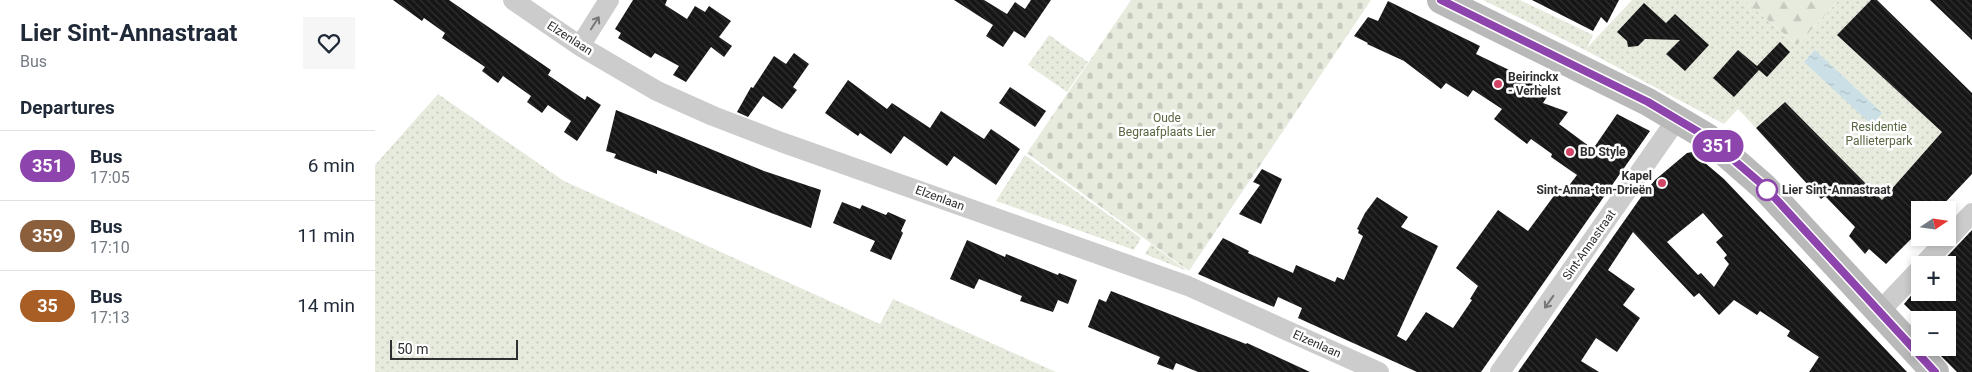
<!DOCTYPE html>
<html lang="en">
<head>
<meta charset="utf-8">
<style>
	:root { --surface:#fff; --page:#f6f6f7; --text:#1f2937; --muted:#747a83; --line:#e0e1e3 }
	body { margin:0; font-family:Roboto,sans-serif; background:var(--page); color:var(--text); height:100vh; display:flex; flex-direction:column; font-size:19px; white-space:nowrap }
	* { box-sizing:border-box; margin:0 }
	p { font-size:16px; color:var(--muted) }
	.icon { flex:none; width:28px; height:28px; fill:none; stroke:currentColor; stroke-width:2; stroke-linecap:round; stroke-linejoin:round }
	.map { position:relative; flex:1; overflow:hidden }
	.drawer { display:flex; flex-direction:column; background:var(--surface); width:375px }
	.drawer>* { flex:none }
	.badge { padding:0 10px; border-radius:16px; font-size:18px; line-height:32px }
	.needle { width:32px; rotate:77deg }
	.buttons { position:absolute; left:1536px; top:201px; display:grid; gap:10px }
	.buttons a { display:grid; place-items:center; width:45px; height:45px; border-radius:0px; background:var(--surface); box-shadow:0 2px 8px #0003; font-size:25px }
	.scale { position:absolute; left:15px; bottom:12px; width:128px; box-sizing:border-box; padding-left:5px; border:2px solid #2f2f2f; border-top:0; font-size:14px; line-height:18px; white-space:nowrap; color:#2f2f2f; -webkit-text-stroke:4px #fff; paint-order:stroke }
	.map>.badge { position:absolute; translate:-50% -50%; box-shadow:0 0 0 2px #fff }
	h2 { padding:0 20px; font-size:19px; line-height:45px }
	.round { display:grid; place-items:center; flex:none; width:52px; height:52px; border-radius:0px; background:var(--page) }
	.summary { display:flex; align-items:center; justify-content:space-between; height:85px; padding:0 20px }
	h1 { font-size:24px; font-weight:700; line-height:38px }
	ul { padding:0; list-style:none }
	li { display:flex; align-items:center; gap:15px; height:70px; padding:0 20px; border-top:1px solid var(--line) }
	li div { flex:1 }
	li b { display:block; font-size:19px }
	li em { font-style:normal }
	li .badge { min-width:55px; font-weight:700; text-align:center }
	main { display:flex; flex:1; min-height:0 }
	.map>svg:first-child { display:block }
</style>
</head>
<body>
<main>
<section class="drawer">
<div class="summary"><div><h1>Lier Sint-Annastraat</h1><p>Bus</p></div><a class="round"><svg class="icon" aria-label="heart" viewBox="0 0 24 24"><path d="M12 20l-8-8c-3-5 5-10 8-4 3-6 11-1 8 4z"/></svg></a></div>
<h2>Departures</h2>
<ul>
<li><span class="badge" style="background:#8e44ad;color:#fff">351</span><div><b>Bus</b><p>17:05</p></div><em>6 min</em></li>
<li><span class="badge" style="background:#8b5e3c;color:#fff">359</span><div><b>Bus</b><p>17:10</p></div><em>11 min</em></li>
<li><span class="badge" style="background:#a85e24;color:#fff">35</span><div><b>Bus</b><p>17:13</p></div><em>14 min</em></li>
</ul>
</section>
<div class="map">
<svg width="1597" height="372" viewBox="0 0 1597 372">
	<defs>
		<pattern id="grass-dots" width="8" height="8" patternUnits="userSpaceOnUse" patternTransform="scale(1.25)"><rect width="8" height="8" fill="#e7ebde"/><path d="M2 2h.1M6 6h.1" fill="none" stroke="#c6cabf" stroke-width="1.8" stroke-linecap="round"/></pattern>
		<pattern id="forest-firs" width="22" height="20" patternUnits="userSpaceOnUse" patternTransform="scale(1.25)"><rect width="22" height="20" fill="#e7ebde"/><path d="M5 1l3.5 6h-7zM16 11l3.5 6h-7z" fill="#c6cabf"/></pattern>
		<pattern id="cemetery-stones" width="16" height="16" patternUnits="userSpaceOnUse" patternTransform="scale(1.25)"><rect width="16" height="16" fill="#e7ebde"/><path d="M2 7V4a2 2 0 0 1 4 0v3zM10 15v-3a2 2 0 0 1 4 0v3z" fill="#c6cabf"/></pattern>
		<pattern id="water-ripples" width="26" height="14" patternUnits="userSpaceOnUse" patternTransform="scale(1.25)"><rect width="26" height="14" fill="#cae0e6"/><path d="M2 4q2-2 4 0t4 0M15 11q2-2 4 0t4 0" fill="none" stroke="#aec0c6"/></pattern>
		<pattern id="building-back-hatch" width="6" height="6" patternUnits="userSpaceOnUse" patternTransform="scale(1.25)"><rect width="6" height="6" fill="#161616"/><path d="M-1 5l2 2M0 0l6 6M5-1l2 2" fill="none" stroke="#303030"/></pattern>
	</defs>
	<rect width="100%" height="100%" fill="#fff"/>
	<path fill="url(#grass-dots)" d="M1108,0h37l73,35 -6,13 45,-48h112l53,45 42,-45h32l-33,34 104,98 -60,68 -97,-98 -29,26 -18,-19 -14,15 -139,-74z
		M674,35l39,27 -21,30 -39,-27z
		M63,94l126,87 316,143 13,-25 163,73h-681v-207z
		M650,155l116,83 -7,12 -138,-49z
		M776,244l36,27 -42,-17z"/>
	<path fill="url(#forest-firs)" d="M1369,0h95l-42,45z"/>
	<path fill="url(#cemetery-stones)" d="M756,0h240l-182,271 -162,-118z"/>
	<path fill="url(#water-ripples)" d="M1440,50l67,63 -10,12 -68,-63z"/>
	<path fill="url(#building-back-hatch)" fill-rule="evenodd" d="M18,0h56l102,70 -3,5 37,25 2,-4 14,9 -24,36 -13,-9 7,-11 -23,-16 -6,8 -15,-11 4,-6 -28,-20 -5,7 -16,-12 3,-4 -43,-29 3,-5 -21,-15 -2,3z
		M258,0h34l-2,5 22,14 8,-13 10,6 4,-6 22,15 -12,16 13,9 -8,11 -13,-10 -25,35 -13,-7 6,-9 -24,-13 -4,5 -33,-20 3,-5 -6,-4z
		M579,0h30l23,14 8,-12 10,7 6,-9h20l-26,38 -11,-7 -11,16 -17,-11 7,-11z
		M1157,0h87l-12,23 -6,-6 -8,14z
		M1496,0h6l95,93v81l-34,36h-18v20l-34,34 -17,-15 -4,5 -16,-18 6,-9 -30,-31 -4,3 -65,-71 29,-26 97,98 60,-68 -105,-97z
		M1555,0h42v40z
		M1013,1l92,45 -4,8 29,14 20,9 2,-2 23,17 -7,11 25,9 -9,12 34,25 24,-35 33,17 -169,241h-64l-119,-54 4,-10 -24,-11 -4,10 -76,-33 25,-36 26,13 -1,2 45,20 3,-8 39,17 2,-5 7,3 19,-44 -5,-3 1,-3 -2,-1 8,-16 12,-16 31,20 -7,10 37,19 -41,90 9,5 20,-29 27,16 19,-28 -2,-1 8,-13 -22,-18 42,-58 30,21 28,-38 5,3 16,-21 -26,-18 1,-3 -21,-15 -4,5 -33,-25 8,-10 -29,-19 -5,7 -22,-14 -5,6 -37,-28 -37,-17 1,-1 -14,-7 14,-19 10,4z
		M1269,3l22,20 9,-9 34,31 -24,26 -19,-17 14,-14 -35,-1 -7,7 -10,1 -1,-6 -10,-9z
		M1405,42l10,10 -23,25 -8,-7 -25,27 -21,-19 25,-28 19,16z
		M419,53l15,11 -16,23 4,3 -15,19 -19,-13 -15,21 -11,-5 14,-25 2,1 21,-32 12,8z
		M473,80l39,29 5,-6 38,25 11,-17 43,28 7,-10 29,20 -24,36 -42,-29 -7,10 -43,-30 -13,18 -31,-21 -2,3 -33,-23z
		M635,87l36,24 -11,16 -36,-24z
		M241,110l148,61 57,19 -10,38 -154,-58v4l-43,-16 2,-4 -10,-3z
		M1317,152l32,27 183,193h-98l10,-15 -32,-21 3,-5 -30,-20 -3,4 -23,-15 -15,15 -20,-22 -5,4 -61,-65 -25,38 27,19 -12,16 17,13 -23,34 -21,-14 -15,23 18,11h-81l123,-175 14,-17 32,-27zM1328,213l20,23 -7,6 11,13 -3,3 5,6 -15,23 -13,-14 -3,2 -31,-33z
		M887,169l20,10 -21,45 -22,-10 21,-29 -7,-3z
		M467,202l18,7 2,-4 24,10 2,-3 18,8 -5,11 2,2 -12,27 -21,-9 5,-10 -42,-18z
		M1597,230v142h-15l-17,-17 7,-7v-28h-27l-16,-16 10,-12h33v-27h-8z
		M592,240l38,17 1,-3 52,21 1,-2 18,7 -9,24 -10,-4 -5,12 -33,-11 2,-5 -43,-17 -5,10 -24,-10z
		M736,291l135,53 1,-1 63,29h-112l-22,-9 -3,7 -16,-6 3,-7 -72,-30 11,-28 7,3z"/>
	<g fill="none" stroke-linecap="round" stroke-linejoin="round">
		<path stroke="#ccc" stroke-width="20" d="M138,0l67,46 77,45 56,25 68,26 407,144 191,86
			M205,46l29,-46
			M1548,265l49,-52
			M1504,312l41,-43
			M1125,372l177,-253"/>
		<path stroke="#b9b9b9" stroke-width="28" d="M1066,0l207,102 59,35 57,50 171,185"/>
	</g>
	<defs><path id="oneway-shaft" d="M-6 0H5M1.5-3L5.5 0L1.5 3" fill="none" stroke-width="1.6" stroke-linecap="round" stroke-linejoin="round" transform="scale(1.25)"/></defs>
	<g stroke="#767676">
		<use href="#oneway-shaft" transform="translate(220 23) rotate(-57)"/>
		<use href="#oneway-shaft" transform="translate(1174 302) rotate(125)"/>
	</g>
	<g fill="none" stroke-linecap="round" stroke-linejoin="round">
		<defs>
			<path id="line" d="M1066,0l207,102 59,35 57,49 171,186"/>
		</defs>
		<use href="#line" stroke="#fff" stroke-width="11"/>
		<use href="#line" stroke="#8e44ad" stroke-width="8"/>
	</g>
	<g fill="#d24566" stroke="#fff" stroke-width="2">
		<circle cx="1123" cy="84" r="5"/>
		<circle cx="1195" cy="152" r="5"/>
		<circle cx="1287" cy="183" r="5"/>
	</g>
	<circle fill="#fff" stroke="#8e44ad" stroke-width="2.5" cx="1392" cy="190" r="10"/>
	<g text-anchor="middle" stroke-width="5" stroke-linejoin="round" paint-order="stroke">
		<g font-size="12" fill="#2f2f2f" stroke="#fff">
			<text transform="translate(195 38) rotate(33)" y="4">Elzenlaan</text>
			<text transform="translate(565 198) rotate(20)" y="4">Elzenlaan</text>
			<text transform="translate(1214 245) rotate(-55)" y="4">Sint-Annastraat</text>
			<text transform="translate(942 344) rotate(24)" y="4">Elzenlaan</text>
		</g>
		<g font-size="12" font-weight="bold" fill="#2f2f2f" stroke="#fff" text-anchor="start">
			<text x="1133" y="81">Beirinckx<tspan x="1133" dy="14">- Verhelst</tspan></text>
			<text x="1205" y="156">BD Style</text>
			<text x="1277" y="180" text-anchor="end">Kapel<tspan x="1277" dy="14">Sint-Anna-ten-Drieën</tspan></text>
		</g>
		<g font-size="12" fill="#586641" stroke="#fff">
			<text x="792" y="122">Oude<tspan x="792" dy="14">Begraafplaats Lier</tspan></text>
			<text x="1504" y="131">Residentie<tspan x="1504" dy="14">Pallieterpark</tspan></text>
		</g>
		<g font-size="12" font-weight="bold" fill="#2f2f2f" stroke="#fff" text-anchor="start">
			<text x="1407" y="194">Lier Sint-Annastraat</text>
		</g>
	</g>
</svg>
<div class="buttons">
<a><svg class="needle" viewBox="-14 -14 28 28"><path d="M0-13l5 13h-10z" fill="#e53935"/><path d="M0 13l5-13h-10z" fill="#747a83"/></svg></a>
<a>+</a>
<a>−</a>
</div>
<div class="scale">50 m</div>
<b class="badge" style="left:1343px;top:146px;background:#8e44ad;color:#fff">351</b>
</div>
</main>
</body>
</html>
